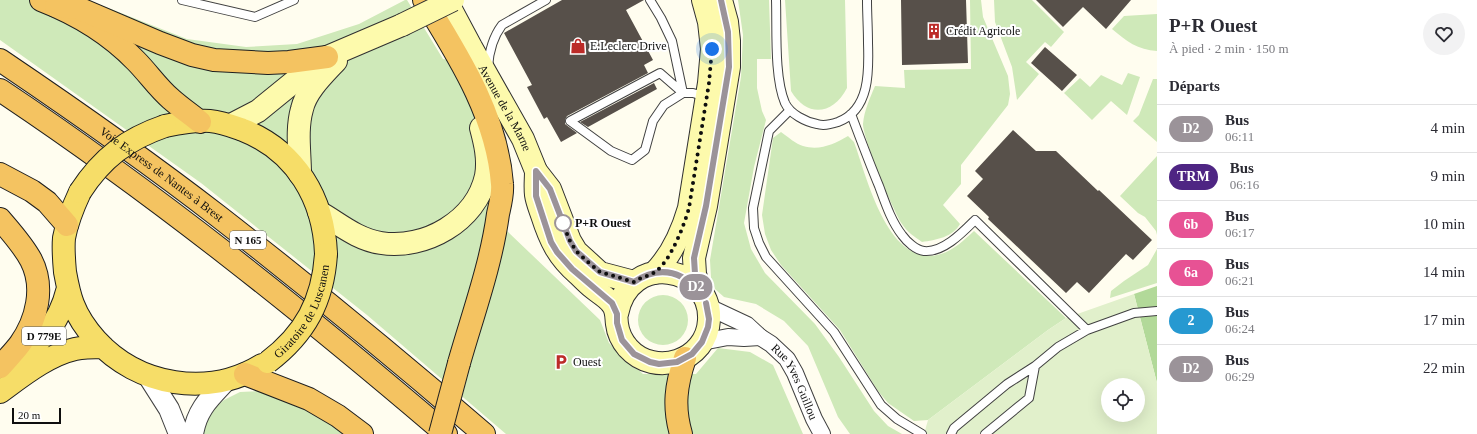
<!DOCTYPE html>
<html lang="fr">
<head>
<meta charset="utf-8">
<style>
	:root { --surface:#fff; --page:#f2f2f3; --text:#2b2b33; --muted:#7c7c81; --line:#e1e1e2 }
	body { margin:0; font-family:Georgia,serif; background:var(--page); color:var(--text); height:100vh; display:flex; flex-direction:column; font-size:15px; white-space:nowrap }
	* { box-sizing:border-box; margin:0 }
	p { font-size:13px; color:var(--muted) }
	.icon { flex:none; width:22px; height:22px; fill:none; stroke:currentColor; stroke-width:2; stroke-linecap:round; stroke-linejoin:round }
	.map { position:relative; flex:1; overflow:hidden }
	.side { display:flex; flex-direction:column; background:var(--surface); width:320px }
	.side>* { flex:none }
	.badge { padding:0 8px; border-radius:13px; font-size:14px; line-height:26px }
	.fabs { position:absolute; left:1101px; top:378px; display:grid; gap:8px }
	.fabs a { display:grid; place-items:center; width:44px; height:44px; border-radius:50%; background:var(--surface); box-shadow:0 4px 16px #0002; font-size:20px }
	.scale { position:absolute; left:12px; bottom:10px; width:49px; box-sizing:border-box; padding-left:4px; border:2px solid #0e0e0e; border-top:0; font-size:11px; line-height:14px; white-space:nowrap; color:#0e0e0e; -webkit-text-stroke:3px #fff; paint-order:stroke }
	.you { position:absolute; width:20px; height:20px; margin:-10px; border:3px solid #fff; border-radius:50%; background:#1a73e8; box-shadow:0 0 0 6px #1a73e833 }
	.map>.badge { position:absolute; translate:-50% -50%; box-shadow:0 0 0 2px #fff }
	h2 { padding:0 12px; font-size:15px; line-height:36px }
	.round { display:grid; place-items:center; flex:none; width:42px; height:42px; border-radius:21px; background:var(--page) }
	.head { display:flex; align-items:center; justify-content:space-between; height:68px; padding:0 12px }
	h1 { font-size:19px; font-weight:700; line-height:30px }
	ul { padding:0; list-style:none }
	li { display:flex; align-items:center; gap:12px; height:48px; padding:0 12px; border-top:1px solid var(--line) }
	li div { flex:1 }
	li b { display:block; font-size:15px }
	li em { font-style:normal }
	li .badge { min-width:44px; font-weight:700; text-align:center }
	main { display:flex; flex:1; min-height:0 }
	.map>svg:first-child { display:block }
</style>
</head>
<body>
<main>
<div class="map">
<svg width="1157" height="434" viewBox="0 0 1157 434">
	<rect width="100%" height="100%" fill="#fffdef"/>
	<path fill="#cfe9b9" d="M0,0h88l99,39 59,8 51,-3 62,-20 46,-24h2l36,59 26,5 32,61 10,67 -4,39 93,89 9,23 34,31h53l22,-26 32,4 23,13 30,69h-297l-139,-119 -166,-132 -201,-143z
		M738,0h31l2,59h-14v29l5,23 4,9 -12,47 -10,56 7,26 14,24 50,51 24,33 35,54 14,15 14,8h-52l-12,-17 -30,-71 -24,-25 -28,-17 -32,-7 -9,-8 -4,-11 -1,-18 31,-183 2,-42z
		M785,0h60l2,88c-14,27 -40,30 -56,3z
		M970,0h11l2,17 25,59 2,18 -2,11 -47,60v19l-18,21 17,19c-7,13 -24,16 -38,18 -7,-5 -15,-10 -20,-18 -9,-14 -39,-85 -39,-100 1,-13 7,-26 12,-38l30,2 -1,-18 67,-1z
		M994,0h38l32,32 -13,15 -6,-5 -19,20 13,12 -22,26 -5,-33 -17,-45z
		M1157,14v37c-19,-1 -31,-10 -45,-22l12,-13z
		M1128,73l12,4 -13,38 -16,-14 -19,19 -28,-27 16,-15 10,9 11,-12 21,10z
		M1153,79h4v63l-24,-21 6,-6z
		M781,132c7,5 15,12 22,14 17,5 31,-2 45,-10l6,6c13,35 34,128 87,112 13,-4 23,-14 33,-23l92,87 -18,12 -120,90 -14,1 -26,-18 -10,-12 -38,-61 -59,-65 -10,-15 -6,-16 -3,-19 11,-77z
		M1157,156v79l-1,-4 -11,-14 -7,-4 -18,-17z
		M1157,249v34l-47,15 1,-7 13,-10 24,-16z
		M638 320a25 25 0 1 1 50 0a25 25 0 1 1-50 0Z
		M260,391l37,11 53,32h-150l8,-21 16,-13 16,-8z"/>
	<path fill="#b2d999" d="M1157,286v97l-23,-89z"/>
	<path fill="#e1f0cb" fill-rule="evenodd" d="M1134,294l23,89v51h-233l4,-14 120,-90 18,-12zM1108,385h30v30h-30z"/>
	<path fill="#57504a" d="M562,0h82l-18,10 27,50 -9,5 4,8 -81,43 -2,4v4l12,9 -16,9 -14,-25 -3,2 -17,-32 5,-2 -28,-52z
		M901,0h65l2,63 -66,2z
		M1036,0h95l-25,29 -23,-22 -20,20z
		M1045,47l32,28 -15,16 -31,-28z
		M654,83l3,6 -69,38 -8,-5z
		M1013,130l23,21h20l42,40 1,-1 53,50 -19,20 -7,-6 -37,39 -12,-11 -11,11 -78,-74 1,-2 -22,-21 16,-17 -8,-8z"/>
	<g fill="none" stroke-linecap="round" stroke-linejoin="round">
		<defs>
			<path id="service" d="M182,0l73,17 39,-17
				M650,0l11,18 11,23 11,52
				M776,0c1,29 -2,77 9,103 5,11 21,19 32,21 6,2 15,0 21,-2 32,-12 31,-51 30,-79 0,-15 -1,-29 -1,-43
				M488,67c1,-15 5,-30 14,-42l44,-25
				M683,93l-23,-20 -90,48 41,30 21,9 13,-10 8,-29 11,-16 19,-12h10l13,4
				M790,110l-21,21 -16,77 1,20 5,15 7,14 68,75 47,73 16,14 25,15
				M851,114c9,24 18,48 28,72 6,16 12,35 23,49 5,7 14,15 22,16 19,2 39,-19 51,-31l112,110 -29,17 -23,19
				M1087,330l47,-17 23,-2
				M951,434l3,-6 53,-44 28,-18 -6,32 -44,36"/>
			<g id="minor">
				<path id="s1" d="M706,303l9,7 32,15 13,12 11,7 16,15 8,14 19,46 8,15"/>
				<path d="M702,342l26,-5 16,1 16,-1"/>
			</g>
			<path id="tertiary" d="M148,376l21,33 10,25
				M193,434c4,-25 17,-36 33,-53"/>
			<g id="secondary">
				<path id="s2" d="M446,0l25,47 52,92 13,32 14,18 20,52 6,10 24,22 34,9"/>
				<path d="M231,125l27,-14 43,-35 26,-19 75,-32"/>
				<path d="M536,171c0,8 -1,16 0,24 1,7 4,14 6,20 8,25 16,42 36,59 5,5 10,10 15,14 6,5 15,10 19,16 5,6 4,12 5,20 1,9 5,17 11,24 27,30 79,13 81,-28 3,-54 -80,-70 -92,-6"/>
				<path d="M300,174c0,-21 -4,-44 2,-65 4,-18 21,-34 34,-48"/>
				<path d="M319,212c21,12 37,27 62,31 44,7 95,-22 105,-67 3,-17 -1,-33 -5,-48"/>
				<path d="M654,273c18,-18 28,-41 35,-65l20,-125 3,-34 -3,-27 -6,-22"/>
				<path d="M700,291l-5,-17 -1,-16 12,-52 23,-139v-26l-2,-19 -6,-22"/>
			</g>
			<path id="primary" d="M165,126c15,-3 30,-6 45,-5 12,1 22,5 33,9 53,21 81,69 83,124
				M80,192c-7,15 -13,30 -16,46 -1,11 0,23 1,34 2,11 4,22 8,32 5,13 14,26 23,36 42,46 112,58 166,25
				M5,364c35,-20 53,-36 63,-76
				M0,392c22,-16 48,-37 75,-43 9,-2 18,-2 28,-2"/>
			<g id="trunk">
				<path d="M41,0c36,14 68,33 95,61 12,12 22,27 35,38 9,8 19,15 29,23"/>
				<path d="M424,0c35,57 73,116 78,184 1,10 -2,21 -4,30 -7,51 -25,100 -39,149"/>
				<path d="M56,6l22,2 82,35 32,12 22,5 54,3 21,-1 38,-5"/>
				<path id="s3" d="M0,60c74,50 147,101 218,156 90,70 179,143 266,218"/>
				<path d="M0,90c156,104 303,222 446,344"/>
				<path d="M0,174l32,17 15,11 20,23"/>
				<path d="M0,219c11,13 23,26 31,41 14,27 6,60 -11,84 -6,8 -13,15 -20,23"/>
				<path d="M245,374l64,25 29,17 24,18"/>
				<path d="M681,434c-8,-28 -5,-49 4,-76"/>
			</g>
		</defs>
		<use href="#service" stroke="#414141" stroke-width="10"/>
		<use href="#minor" stroke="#414141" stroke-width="18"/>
		<use href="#tertiary" stroke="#414141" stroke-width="22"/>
		<use href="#secondary" stroke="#303030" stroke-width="24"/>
		<use href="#primary" stroke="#1f1f1f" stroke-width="24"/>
		<use href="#trunk" stroke="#1f1f1f" stroke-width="24"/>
		<use href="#service" stroke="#fff" stroke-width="8"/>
		<use href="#minor" stroke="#fff" stroke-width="16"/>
		<use href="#tertiary" stroke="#fff" stroke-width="20"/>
		<use href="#secondary" stroke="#fdfaac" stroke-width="22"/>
		<use href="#primary" stroke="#f6dd68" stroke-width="22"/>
		<use href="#trunk" stroke="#f4c361" stroke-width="22"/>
		<defs>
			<path id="secondary-bridge" d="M402,25l51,-25"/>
			<g id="primary-bridge">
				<path d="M80,192c22,-34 47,-53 85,-66"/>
				<path id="s4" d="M268,362c37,-28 55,-61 58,-108"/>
			</g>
			<path id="trunk-bridge" d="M440,434l19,-71"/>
		</defs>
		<use href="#secondary-bridge" stroke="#303030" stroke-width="24" stroke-linecap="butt"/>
		<use href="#primary-bridge" stroke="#1f1f1f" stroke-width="24" stroke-linecap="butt"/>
		<use href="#trunk-bridge" stroke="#1f1f1f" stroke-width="24" stroke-linecap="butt"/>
		<use href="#secondary-bridge" stroke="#fdfaac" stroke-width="22"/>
		<use href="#primary-bridge" stroke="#f6dd68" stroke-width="22"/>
		<use href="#trunk-bridge" stroke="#f4c361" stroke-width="22"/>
	</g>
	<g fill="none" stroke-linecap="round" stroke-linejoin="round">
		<defs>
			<path id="line" d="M706,303l3,16 -1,8 -6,15 -10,12 -15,8 -18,2 -9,-2 -16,-8 -12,-14 -5,-17v-9l-5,-11 -40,-34 -15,-17 -6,-10 -15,-46v-25l14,18 20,52 6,10 24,21 34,10c25,-17 47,-11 66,9l-5,-17 -1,-16 12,-52 23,-139 -1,-35 -7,-32"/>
		</defs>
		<use href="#line" stroke="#fff" stroke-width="9"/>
		<use href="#line" stroke="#9b9399" stroke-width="6"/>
		<path stroke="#0e0e0e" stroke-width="4" stroke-dasharray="0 7.2" d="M563,223l-1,-1 8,19 6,10 12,11 12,10 34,10c7,-5 15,-6 21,-10 15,-10 29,-46 34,-64l20,-125 3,-34"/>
	</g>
	<defs>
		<symbol id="building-bare" viewBox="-9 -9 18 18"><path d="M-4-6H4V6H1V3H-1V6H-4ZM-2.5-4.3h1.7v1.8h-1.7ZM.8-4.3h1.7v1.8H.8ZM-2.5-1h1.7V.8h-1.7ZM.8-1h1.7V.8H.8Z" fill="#bc2b28" stroke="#fff" stroke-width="2.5" paint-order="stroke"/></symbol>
		<symbol id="shop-bare" viewBox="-9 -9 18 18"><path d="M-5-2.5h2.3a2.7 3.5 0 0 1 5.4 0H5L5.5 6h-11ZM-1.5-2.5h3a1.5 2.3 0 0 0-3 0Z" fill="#bc2b28" stroke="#fff" stroke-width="2.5" paint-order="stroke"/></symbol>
		<symbol id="parking-bare" viewBox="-9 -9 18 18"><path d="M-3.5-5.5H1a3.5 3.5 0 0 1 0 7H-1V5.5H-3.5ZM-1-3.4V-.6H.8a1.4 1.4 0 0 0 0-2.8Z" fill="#bc2b28" stroke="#fff" stroke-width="2.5" paint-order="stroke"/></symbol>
	</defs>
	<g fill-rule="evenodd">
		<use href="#building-bare" x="923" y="20" width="22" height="22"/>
		<use href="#shop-bare" x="567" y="35" width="22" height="22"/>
		<use href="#parking-bare" x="550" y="351" width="22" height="22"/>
	</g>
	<circle fill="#fff" stroke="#9b9399" stroke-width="2" cx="563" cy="223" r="8"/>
	<g text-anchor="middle" stroke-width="4" stroke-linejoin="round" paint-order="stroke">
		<g fill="#fff" stroke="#565656" stroke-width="1">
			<rect x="230" y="231" width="36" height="18" rx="3"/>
			<rect x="22" y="327" width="44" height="18" rx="3"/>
		</g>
		<g font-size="11" font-weight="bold" fill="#0e0e0e">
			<text x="248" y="244">N 165</text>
			<text x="44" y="340">D 779E</text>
		</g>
		<g font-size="12" fill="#0e0e0e" stroke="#fff" text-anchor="start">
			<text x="946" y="35">Crédit Agricole</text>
			<text x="590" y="50">E.Leclerc Drive</text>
			<text x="573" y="366">Ouest</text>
		</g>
		<g font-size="12" fill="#0e0e0e" stroke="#fff">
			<text dy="4" stroke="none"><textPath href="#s2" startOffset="123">Avenue de la Marne</textPath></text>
			<text dy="4" stroke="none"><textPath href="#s3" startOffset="198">Voie Express de Nantes à Brest</textPath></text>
			<text dy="4" stroke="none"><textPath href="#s4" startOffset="63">Giratoire de Luscanen</textPath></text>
			<text dy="4" stroke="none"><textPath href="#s1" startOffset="123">Rue Yves Guillou</textPath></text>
		</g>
		<g font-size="12" font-weight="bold" fill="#0e0e0e" stroke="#fff" text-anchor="start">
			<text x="575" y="227">P+R Ouest</text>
		</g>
	</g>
</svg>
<div class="fabs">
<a><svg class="icon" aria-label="locate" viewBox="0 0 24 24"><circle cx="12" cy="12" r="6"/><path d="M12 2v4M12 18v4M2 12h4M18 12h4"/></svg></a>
</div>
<div class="scale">20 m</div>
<div class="you" style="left:712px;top:49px"></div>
<b class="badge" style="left:696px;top:287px;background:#9b9399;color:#fff">D2</b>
</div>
<section class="side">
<div class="head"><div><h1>P+R Ouest</h1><p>À pied · 2 min · 150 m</p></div><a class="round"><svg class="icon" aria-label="heart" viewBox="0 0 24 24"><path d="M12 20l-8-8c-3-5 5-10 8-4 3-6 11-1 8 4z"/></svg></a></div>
<h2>Départs</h2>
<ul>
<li><span class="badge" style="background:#9b9399;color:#fff">D2</span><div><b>Bus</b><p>06:11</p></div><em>4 min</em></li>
<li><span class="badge" style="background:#4e2583;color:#fff">TRM</span><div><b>Bus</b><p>06:16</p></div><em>9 min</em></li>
<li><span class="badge" style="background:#e75294;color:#fff">6b</span><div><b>Bus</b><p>06:17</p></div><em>10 min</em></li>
<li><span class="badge" style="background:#e75294;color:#fff">6a</span><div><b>Bus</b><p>06:21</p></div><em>14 min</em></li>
<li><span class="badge" style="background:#2699d1;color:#fff">2</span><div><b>Bus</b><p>06:24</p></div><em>17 min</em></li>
<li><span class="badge" style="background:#9b9399;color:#fff">D2</span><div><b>Bus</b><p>06:29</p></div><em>22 min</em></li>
</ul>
</section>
</main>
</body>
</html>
